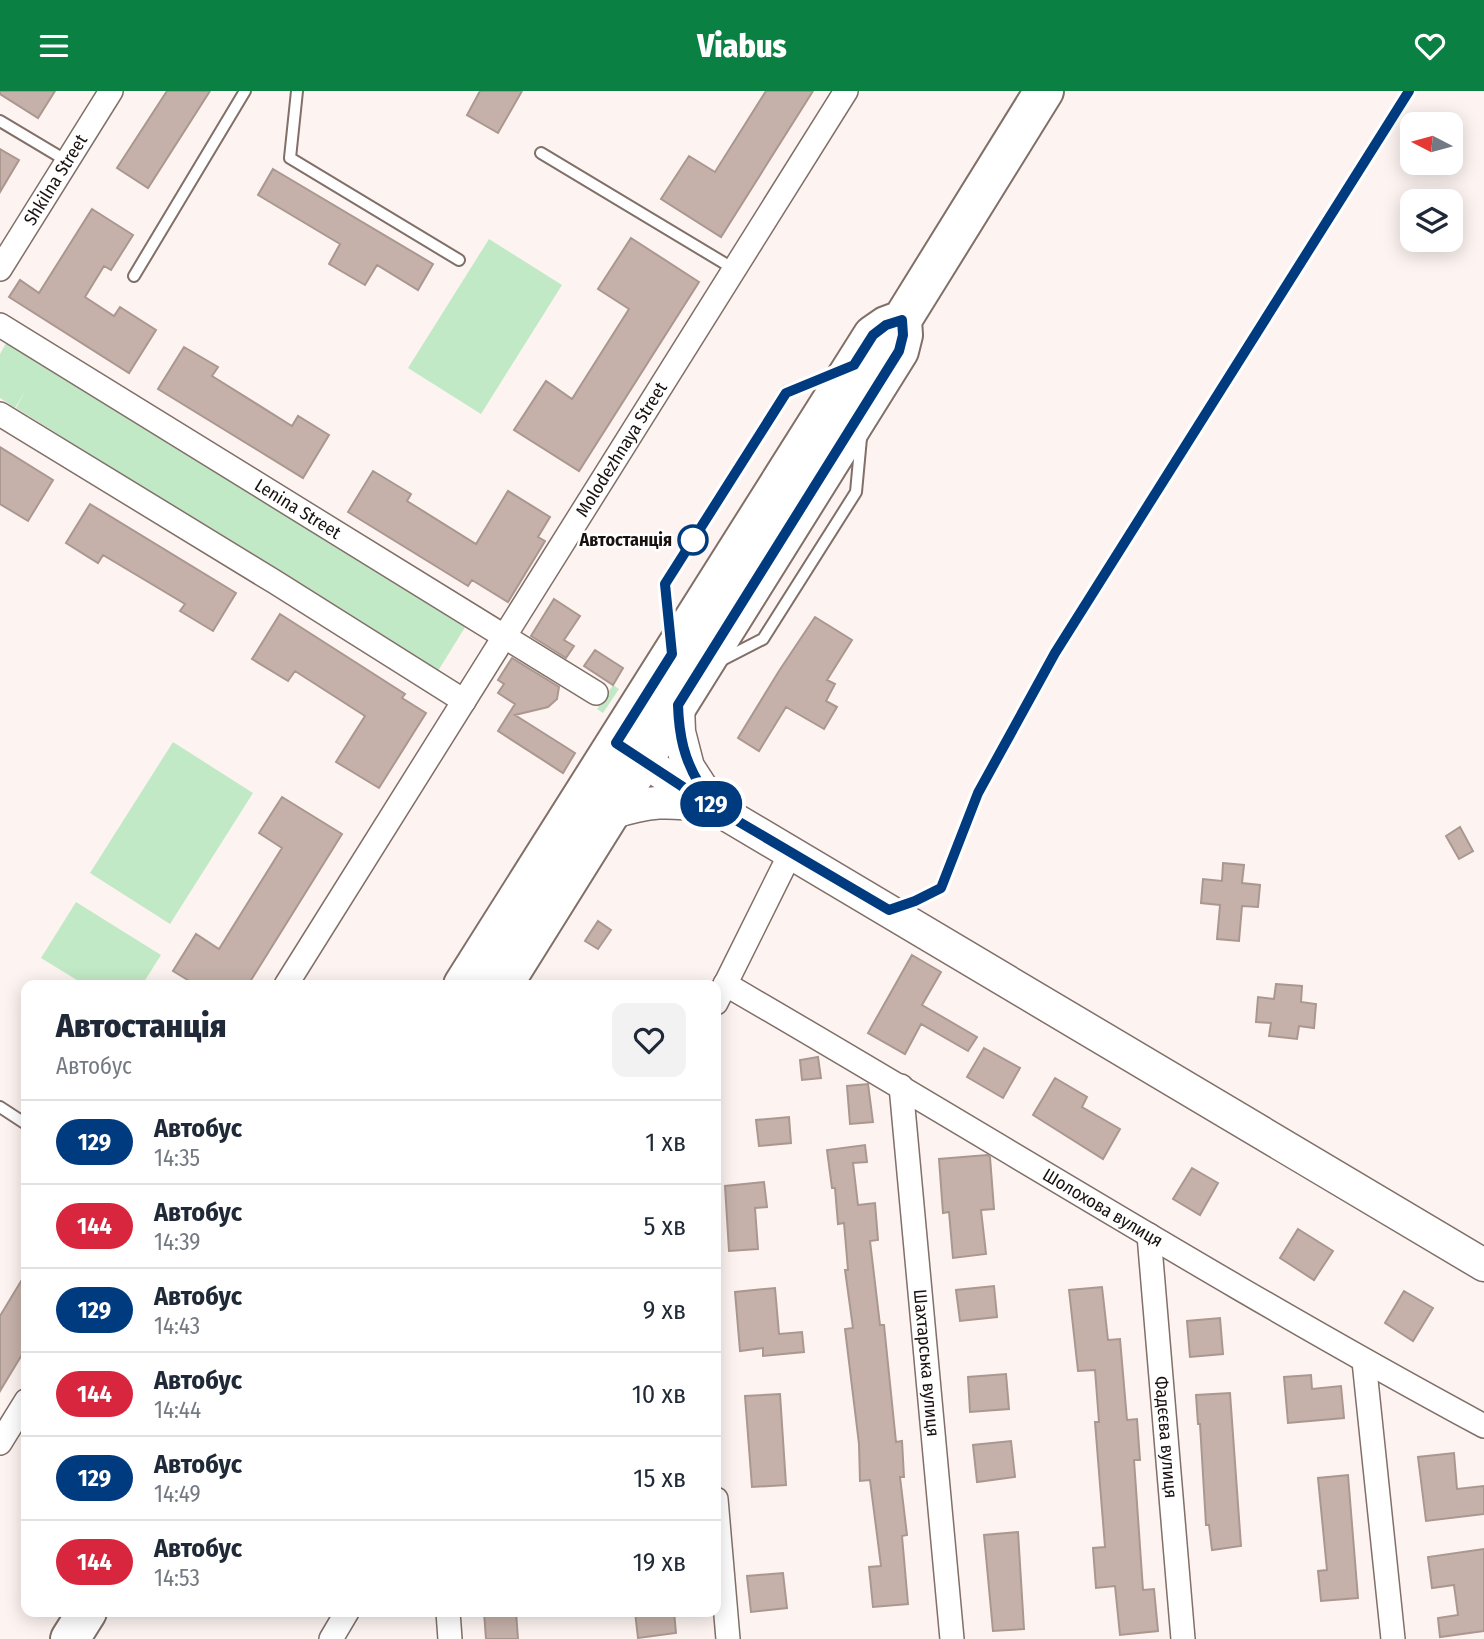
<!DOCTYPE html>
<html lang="uk">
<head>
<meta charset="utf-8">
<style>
	:root { --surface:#fff; --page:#f2f2f3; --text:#1f2937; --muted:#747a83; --line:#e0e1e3; --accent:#0b8043 }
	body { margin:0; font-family:"Fira Sans Condensed",sans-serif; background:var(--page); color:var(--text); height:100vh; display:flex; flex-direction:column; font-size:26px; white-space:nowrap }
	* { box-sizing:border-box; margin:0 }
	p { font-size:23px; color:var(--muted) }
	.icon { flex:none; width:38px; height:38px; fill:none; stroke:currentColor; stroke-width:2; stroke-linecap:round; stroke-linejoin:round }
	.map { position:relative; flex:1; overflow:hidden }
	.drawer { position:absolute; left:21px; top:889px; width:700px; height:637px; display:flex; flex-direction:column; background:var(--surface); border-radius:14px; box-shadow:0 4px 18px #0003 }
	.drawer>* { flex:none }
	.badge { padding:0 14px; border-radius:23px; font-size:24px; line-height:46px }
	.needle { width:46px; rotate:276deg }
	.buttons { position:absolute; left:1400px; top:21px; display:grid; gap:14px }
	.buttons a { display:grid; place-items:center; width:63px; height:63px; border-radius:14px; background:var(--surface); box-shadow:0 4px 18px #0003; font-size:35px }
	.map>.badge { position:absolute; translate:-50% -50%; box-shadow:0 0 0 4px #fff }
	.round { display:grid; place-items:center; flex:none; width:74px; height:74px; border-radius:14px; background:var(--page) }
	.overview { display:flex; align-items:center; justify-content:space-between; height:119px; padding:0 35px }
	h1 { font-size:33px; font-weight:800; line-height:52px }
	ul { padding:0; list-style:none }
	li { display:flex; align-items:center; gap:21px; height:84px; padding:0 35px; border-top:2px solid var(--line) }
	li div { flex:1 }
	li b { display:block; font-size:26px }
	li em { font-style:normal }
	li .badge { min-width:77px; font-weight:700; text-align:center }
	header { display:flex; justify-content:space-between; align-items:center; height:91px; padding:0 35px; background:var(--accent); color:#fff; font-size:32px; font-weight:800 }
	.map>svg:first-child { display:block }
</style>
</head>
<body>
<header><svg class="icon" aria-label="menu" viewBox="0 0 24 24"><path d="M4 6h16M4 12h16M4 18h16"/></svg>Viabus<svg class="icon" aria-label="heart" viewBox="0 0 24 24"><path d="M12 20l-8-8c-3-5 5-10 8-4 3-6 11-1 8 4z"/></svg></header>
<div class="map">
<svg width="1484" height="1548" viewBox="0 0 1484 1548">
	<rect width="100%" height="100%" fill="#fdf4f1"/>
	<path fill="#c1e9c5" d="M489,148l73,46 -81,129 -73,-46z
		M9,247l458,286 -29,47 -422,-263 10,-18 -11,18 -15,-10v-44z
		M613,594l6,4 -16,24 -6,-4z
		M173,651l80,51 -83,131 -80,-51z
		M76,811l85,53 -19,30h-57l-44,-27z"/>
	<path fill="#c5b1a9" stroke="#aa9790" stroke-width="2" d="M0,0h55l-17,27 -38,-24z
		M167,0h43l-62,97 -31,-20z
		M480,0h42l-24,42 -31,-18z
		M766,0h47l-92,146 -60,-38 28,-43 26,16z
		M0,58l19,11 -19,32z
		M273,78l160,95 -15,26 -41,-25 -12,20 -36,-21 11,-20 -82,-49z
		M92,118l41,26 -22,35 -7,-4 -19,31 29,19 6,-9 36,23 -27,43 -120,-76 11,-17 19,13z
		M631,147l68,44 -120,189 -65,-41 32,-49 26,18 57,-90 -31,-20z
		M184,256l34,20 -6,9 80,50 6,-10 31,19 -26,43 -145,-89z
		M0,356l53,33 -25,41 -28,-17z
		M373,380l38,23 -4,7 69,43 32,-53 42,26 -12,20 7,4 -37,61 -36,-22 -4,6 -120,-74z
		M90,413l146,89 -23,38 -33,-20 5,-7 -82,-49 -5,8 -32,-20z
		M554,508l26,17 -16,24 10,6 -8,12 -35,-22z
		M280,523l125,80 -3,4 24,15 -47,75 -43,-26 29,-46 -70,-45 -7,10 -36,-22z
		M815,526l37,23 -25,40 8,4 -9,17 11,6 -13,22 -38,-22 -27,44 -21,-13 41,-67z
		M595,559l28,18 -10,17 -29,-19z
		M512,567l47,29 -2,12 -9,8 -33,8 60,38 -12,20 -65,-42 17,-27 -17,-11 6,-9 -6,-4z
		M282,706l60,37 -94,151h-52l-23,-14 23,-37 23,15 63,-101 -23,-15z
		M1460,736l13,24 -14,8 -13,-23z
		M1223,772l21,2 -2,18 18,2 -2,22 -16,-1 -3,35 -22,-2 3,-34 -19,-2 2,-24 19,2z
		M598,830l13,9 -13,19 -13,-8z
		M912,864l29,17 -19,33 55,32 -9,14 -47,-27 -16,30 -37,-21z
		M1276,893l26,2 -1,16 15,2 -2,24 -15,-2 -2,13 -28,-3 2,-13 -15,-1 2,-25 16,2z
		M984,957l36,20 -17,30 -36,-21z
		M818,966l3,21 -19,2 -2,-20z
		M1055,987l32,19 -5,10 38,22 -17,30 -70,-44z
		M868,993l5,38 -23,2 -3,-38z
		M789,1026l2,26 -32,3 -3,-26z
		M865,1054l2,17 -14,1 5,42 17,-2 3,37 -8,1 10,84h4l12,117 6,-1 2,36h-4l7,58 -5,1 6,68 -35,3 -4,-40 12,-1 -11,-86 -10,1 -1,-37 -14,-115 8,-1 -8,-58h3l-4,-47 -6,1 -3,-36h-3l-5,-38z
		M987,1064l3,2 4,52 -13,1 5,44 -33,4 -4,-46 -6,1 -4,-54z
		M1192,1077l26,15 -18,32 -27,-16z
		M764,1091l3,25 -12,1 3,41 -29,2 -4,-65z
		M1298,1138l35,22 -19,29 -34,-22z
		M26,1182v75l-26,43v-75z
		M994,1195l3,31 -37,4 -4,-31z
		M1102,1196l6,53 12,-1 7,81 10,-1 3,41h-6l9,130 11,-1 4,42 -38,4 -5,-49 -19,2 -3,-40 12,-1 -10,-125h4l-4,-52 -17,1 -9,-81z
		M775,1197l4,46 23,-2 2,20 -41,4v-8l-23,3 -5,-59z
		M1404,1200l29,17 -20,33 -28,-18z
		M1220,1227l3,36 -33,3 -3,-36z
		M1006,1283l3,35 -39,3 -2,-35z
		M1311,1284l1,14 29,-3 3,32 -56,5 -4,-46z
		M1230,1302l11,153 -29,4 -3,-25h-3l-6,-101h-2l-2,-29z
		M780,1303l6,91 -34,2 -7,-91z
		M1011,1350l4,36 -38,5 -4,-37z
		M1454,1362l3,36 27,-3v28l-58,7 -8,-64z
		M1348,1384l10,123 -37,3 -3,-30 9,-1 -9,-92z
		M1018,1441l6,97 -31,2 -9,-96z
		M1484,1458v82l-44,6 -2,-19 20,-3 -4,-30 -22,3 -4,-31z
		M783,1482l4,35 -36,4 -4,-36z
		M484,1521h32l2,27h-32z
		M635,1521h39l2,21 -38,5z"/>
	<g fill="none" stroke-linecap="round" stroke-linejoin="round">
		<defs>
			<path id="lane" d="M297,0l-7,67 169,102
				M0,30l67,40
				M541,62l193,116
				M134,185l111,-185
				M670,543l-5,-50 121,-192 49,-19
				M722,569l41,-21 93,-147 5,-54
				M895,817l20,-7 26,-13 37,-95 77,-139 354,-563
				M0,1016l26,17"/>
			<g id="street">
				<path id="s1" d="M0,178l111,-178"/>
				<path id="s2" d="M0,234l596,368"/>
				<path d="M0,323l275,168 189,119"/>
				<path id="s3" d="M725,893c254,147 501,303 759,442"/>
				<path id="s4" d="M286,894l560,-894"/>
				<path d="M716,912l75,-151"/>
				<path id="s5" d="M901,995l51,553"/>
				<path id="s6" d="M1149,1144l34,404"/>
				<path d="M1364,1270l29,278"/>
				<path d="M0,1352l26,-42"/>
				<path d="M716,1408l12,140"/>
				<path d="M448,1521l2,27"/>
				<path d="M331,1548l16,-27"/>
			</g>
			<path id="secondary" d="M678,614l1,27 9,35 22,34
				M624,657l88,58 772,459
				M611,722c40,-13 55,-12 97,-8"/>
			<path id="highway" d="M463,894l410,-650 13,-9 16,-6
				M503,894l396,-634 4,-16 -1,-15 142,-229
				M70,1548l17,-27"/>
		</defs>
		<use href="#lane" stroke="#816f68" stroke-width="14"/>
		<use href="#street" stroke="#816f68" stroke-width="26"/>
		<use href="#secondary" stroke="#816f68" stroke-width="35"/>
		<use href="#highway" stroke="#816f68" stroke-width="42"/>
		<use href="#lane" stroke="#fff" stroke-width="10"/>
		<use href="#street" stroke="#fff" stroke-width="23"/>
		<use href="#secondary" stroke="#fff" stroke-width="32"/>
		<use href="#highway" stroke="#fff" stroke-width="38"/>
	</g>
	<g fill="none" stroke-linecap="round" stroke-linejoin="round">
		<defs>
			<path id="line" d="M700,694c-16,-25 -21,-50 -22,-80l221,-354 4,-16 -1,-15 -16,5 -13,10 -19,30 -68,28 -121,191 7,70 -56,89 96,63 177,104 26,-9 26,-13 37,-95 77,-140 354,-562"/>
		</defs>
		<use href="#line" stroke="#fff" stroke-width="16"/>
		<use href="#line" stroke="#003b80" stroke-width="10"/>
	</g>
	<circle fill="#fff" stroke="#003b80" stroke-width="3.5" cx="693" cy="449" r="14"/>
	<g text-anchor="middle" stroke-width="5" stroke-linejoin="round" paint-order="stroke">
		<g font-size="18" fill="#18110f" stroke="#fff">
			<text dy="6" stroke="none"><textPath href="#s1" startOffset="105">Shkilna Street</textPath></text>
			<text dy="6" stroke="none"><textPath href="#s4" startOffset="632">Molodezhnaya Street</textPath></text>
			<text dy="6" stroke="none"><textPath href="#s2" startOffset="350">Lenina Street</textPath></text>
			<text dy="6" stroke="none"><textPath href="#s3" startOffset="439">Шолохова вулиця</textPath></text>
			<text dy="6" stroke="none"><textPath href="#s5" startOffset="278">Шахтарська вулиця</textPath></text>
			<text dy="6" stroke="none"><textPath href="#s6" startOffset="203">Фадєєва вулиця</textPath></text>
		</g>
		<g font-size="18" font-weight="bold" fill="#18110f" stroke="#fff" text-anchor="end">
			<text x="672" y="455">Автостанція</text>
		</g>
	</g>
</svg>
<div class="buttons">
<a><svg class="needle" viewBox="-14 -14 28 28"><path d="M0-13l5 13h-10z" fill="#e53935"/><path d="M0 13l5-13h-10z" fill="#747a83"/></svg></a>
<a><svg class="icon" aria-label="layers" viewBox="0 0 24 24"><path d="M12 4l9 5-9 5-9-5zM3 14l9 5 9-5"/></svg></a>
</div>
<b class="badge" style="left:711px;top:713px;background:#003b80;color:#fff">129</b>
<section class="drawer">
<div class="overview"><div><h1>Автостанція</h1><p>Автобус</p></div><a class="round"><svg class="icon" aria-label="heart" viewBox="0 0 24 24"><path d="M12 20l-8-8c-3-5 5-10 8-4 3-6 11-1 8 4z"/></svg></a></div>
<ul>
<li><span class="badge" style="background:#003b80;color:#fff">129</span><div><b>Автобус</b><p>14:35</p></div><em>1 хв</em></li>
<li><span class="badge" style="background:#d7263d;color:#fff">144</span><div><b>Автобус</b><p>14:39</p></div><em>5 хв</em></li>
<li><span class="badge" style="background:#003b80;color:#fff">129</span><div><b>Автобус</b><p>14:43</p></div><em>9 хв</em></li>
<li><span class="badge" style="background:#d7263d;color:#fff">144</span><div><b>Автобус</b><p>14:44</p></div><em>10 хв</em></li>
<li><span class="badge" style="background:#003b80;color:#fff">129</span><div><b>Автобус</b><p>14:49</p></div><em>15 хв</em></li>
<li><span class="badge" style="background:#d7263d;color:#fff">144</span><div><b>Автобус</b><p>14:53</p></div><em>19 хв</em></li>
</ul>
</section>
</div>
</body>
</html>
